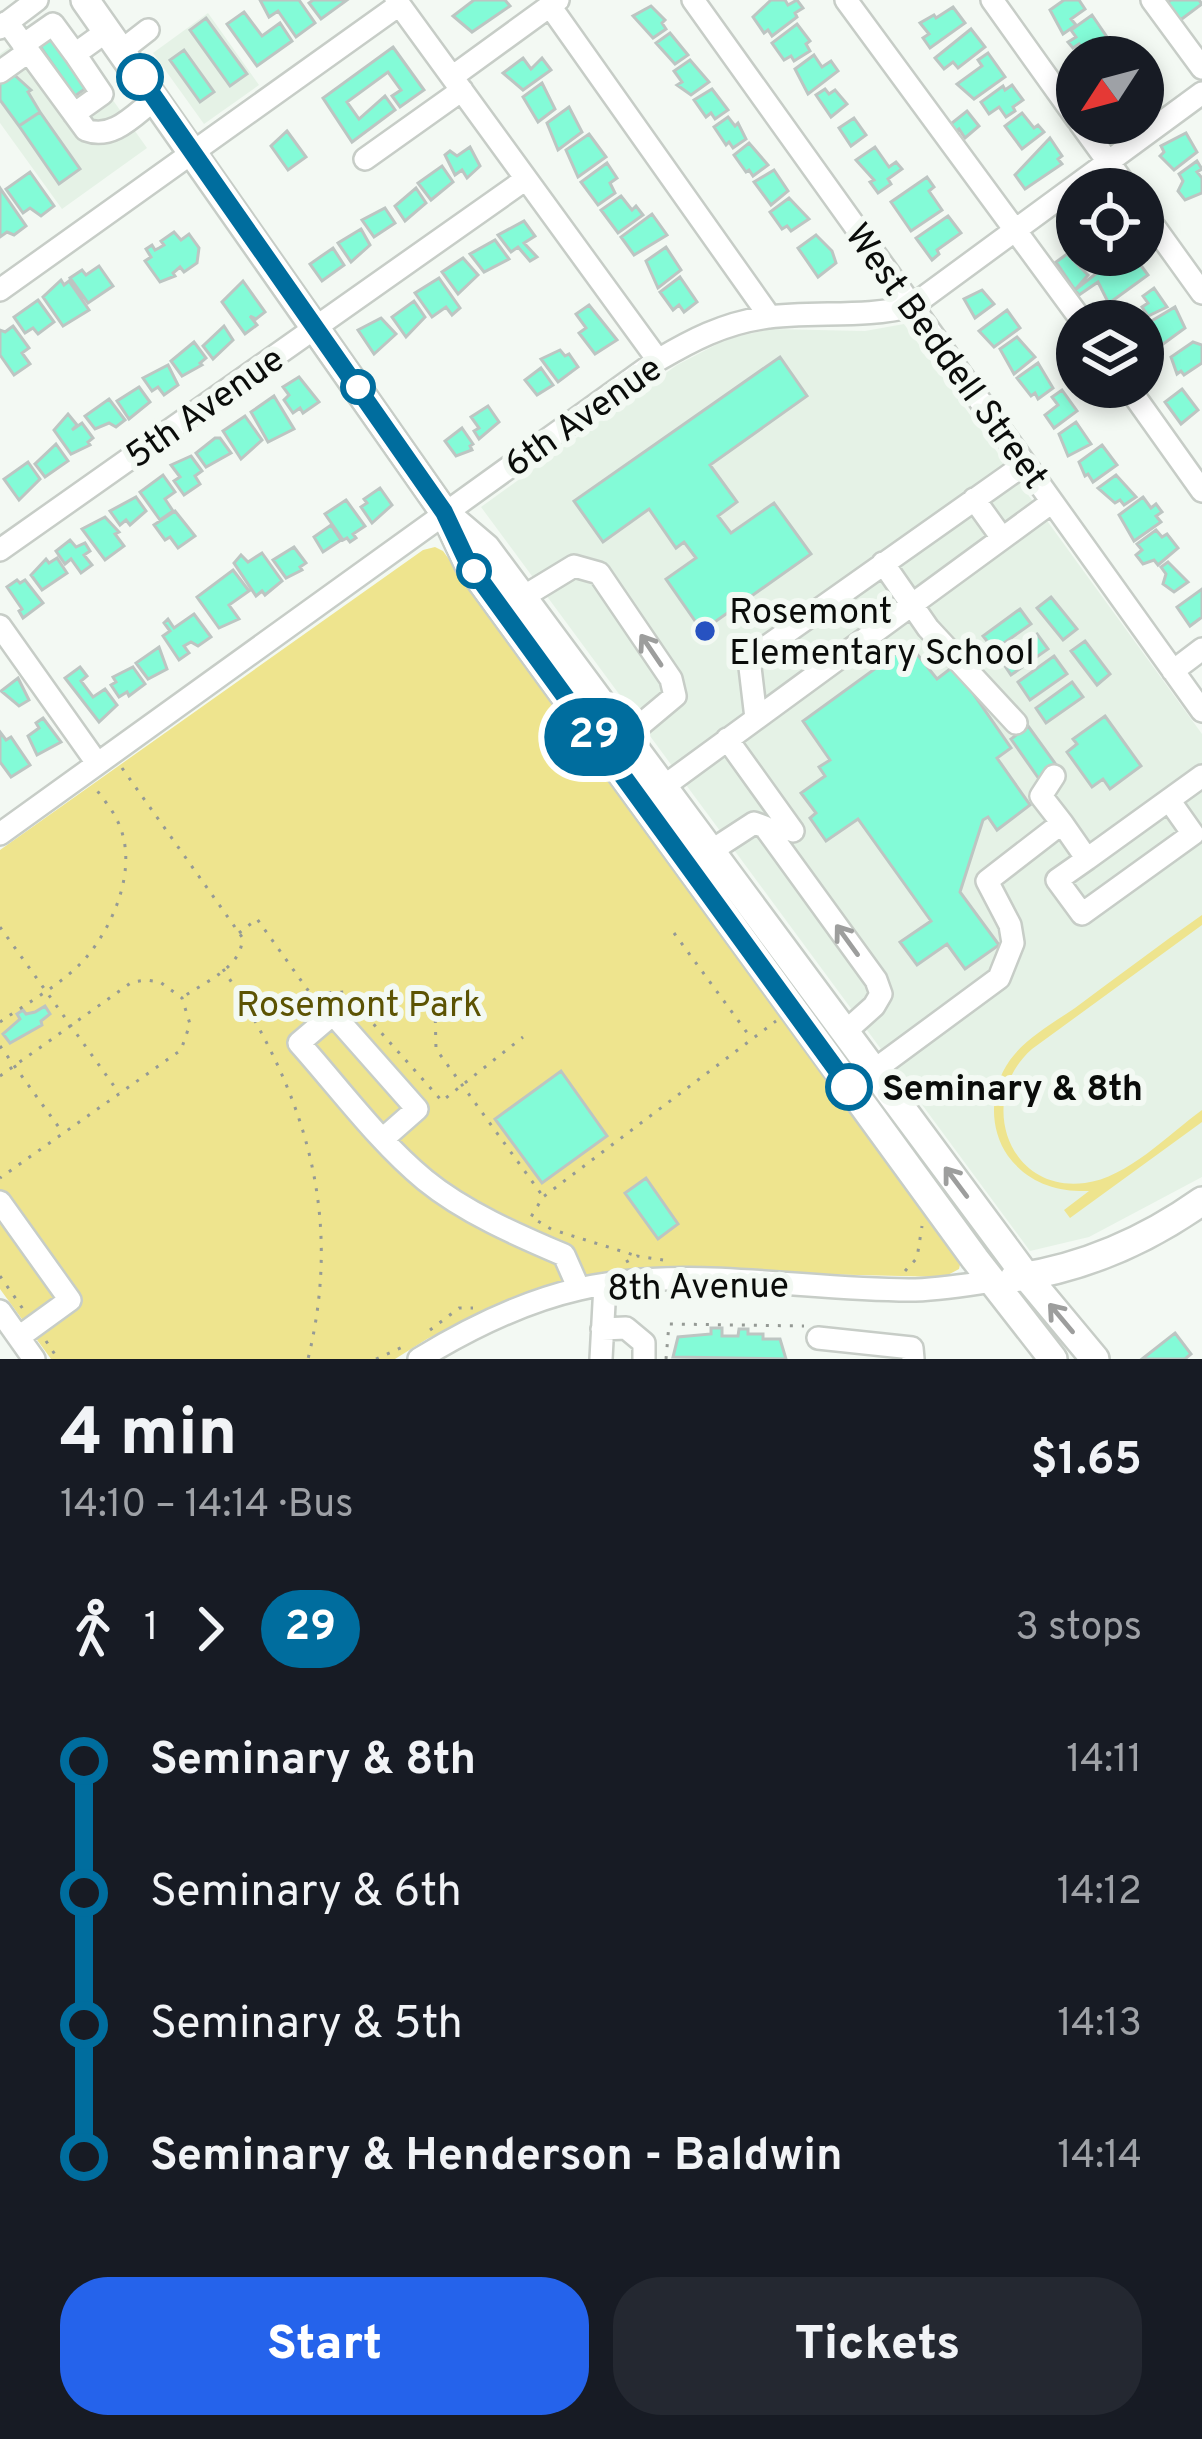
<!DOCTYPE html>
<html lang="en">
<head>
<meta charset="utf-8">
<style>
	:root { --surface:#171b24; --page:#242831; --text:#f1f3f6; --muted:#9ea1a6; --accent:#2563eb }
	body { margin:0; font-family:Overpass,sans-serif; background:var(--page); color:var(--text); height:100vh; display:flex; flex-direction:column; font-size:45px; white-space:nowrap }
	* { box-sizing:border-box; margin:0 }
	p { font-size:39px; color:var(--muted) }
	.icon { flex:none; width:66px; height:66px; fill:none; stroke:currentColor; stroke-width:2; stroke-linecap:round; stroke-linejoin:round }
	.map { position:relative; height:1359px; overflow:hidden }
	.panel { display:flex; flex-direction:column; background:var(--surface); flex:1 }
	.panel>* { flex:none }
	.badge { padding:0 24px; border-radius:39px; font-size:42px; line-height:78px }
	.needle { width:78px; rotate:234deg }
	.fabs { position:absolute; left:1056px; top:36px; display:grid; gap:24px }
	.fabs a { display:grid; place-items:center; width:108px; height:108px; border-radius:50%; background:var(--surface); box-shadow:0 6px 18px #0003; font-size:60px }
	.map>.badge { position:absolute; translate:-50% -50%; box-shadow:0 0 0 6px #fff }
	.legs { display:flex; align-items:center; gap:18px; height:132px; padding:0 60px; font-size:39px }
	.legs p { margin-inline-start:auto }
	.head { display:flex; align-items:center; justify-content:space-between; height:204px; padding:0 60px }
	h1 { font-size:66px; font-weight:800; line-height:90px }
	.button { display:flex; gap:24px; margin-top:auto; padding:24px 60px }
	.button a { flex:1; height:138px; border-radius:48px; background:var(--accent); color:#fff; font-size:48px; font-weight:800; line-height:138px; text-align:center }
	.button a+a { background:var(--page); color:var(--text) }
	ul { padding:0 60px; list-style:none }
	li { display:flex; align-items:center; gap:42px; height:132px; font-size:45px }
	li i { display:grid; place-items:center; width:18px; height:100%; margin:0 15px; background:currentColor }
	li i::after { content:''; width:30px; height:30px; margin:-15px; border:9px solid; border-radius:50%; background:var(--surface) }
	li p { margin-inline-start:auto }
	li:first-child i { background:linear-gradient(#0000 50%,currentColor 0) }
	li:last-child i { background:linear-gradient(currentColor 50%,#0000 0) }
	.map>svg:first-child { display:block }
</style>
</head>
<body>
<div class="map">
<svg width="1202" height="1359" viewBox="0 0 1202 1359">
	<rect width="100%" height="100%" fill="#f3f9f3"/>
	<path fill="#e5f2e6" d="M208,13l51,72 -55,39 -51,-71z
		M53,16l94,132 -85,61 -62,-86v-69z
		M904,324l298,410v443l-113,60 -59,14 -549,-744 196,-142 50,-26 43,-10 95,2z"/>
	<path fill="#eee48e" d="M435,547l8,4 519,705 -3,13 -15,8 -296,-7 -141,31 -80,38 -32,20h-344l-51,-70v-439l423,-300z
		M1202,915v10l-170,124c-56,49 -25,144 53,134 42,-5 84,-49 117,-73v12l-132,96 -6,-8 25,-19c-32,1 -61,-8 -81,-35 -20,-29 -18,-68 2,-96 16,-22 43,-37 65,-52 42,-31 84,-63 127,-93z"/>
	<path fill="#83fbd7" stroke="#bdc5c2" stroke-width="3" d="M260,0h39l16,23 -19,14 -18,-26 -9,6z
		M313,0h34l-26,19 -12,-16z
		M474,0h31l5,6 -38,26 -19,-16z
		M771,0h14l3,5 9,-5 6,8 -8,5 2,4 -25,19 -4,-6 -4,3 -11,-16z
		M1064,0h15l6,9 -14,10 5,6 -13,9 -13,-24z
		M1171,0h28l3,4 -27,20 -12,-18z
		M651,6l14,14 -3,3 4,6 -13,9 -20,-22z
		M953,7l12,16 -35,25 -7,-10 6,-4 -9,-11 14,-8 2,3z
		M244,12l18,24 18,-13 12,18 -35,25 -30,-42z
		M1092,15l19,28 -14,10 -2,-5 -9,6 -7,-10 -6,4 -5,-6 8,-5 -5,-7z
		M206,18l41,56 -17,12 -40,-56z
		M797,24l13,17 -4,3 4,7 -16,10 -3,-5 -7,4 -12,-17z
		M49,29l40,57 -14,10 -40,-57z
		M971,29l14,18 -27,21 -5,-6 -9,7 -9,-11z
		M670,33l18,22 -13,9 -19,-21z
		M393,47l31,43 -24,17 -8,-11 9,-6 -13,-18 -41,30 12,17 26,-23 10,14 -43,32 -29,-44z
		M184,50l30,42 -14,10 -30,-42z
		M988,53l17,24 -31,22 -17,-15 25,-18 -4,-6z
		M814,55l8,12 9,-6 7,10 -30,23 -13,-25z
		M523,58l8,11 11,-11 9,12 -28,20 -20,-17z
		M690,60l19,22 -18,13 -14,-10 5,-3 -8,-11z
		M10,71l21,19 -3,2 12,20 -21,14 -19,-26v-22z
		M542,83l13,26 -17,13 -15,-25z
		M1012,85l11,15 -10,7 2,4 -9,6 -7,-10 -10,7 -8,-12 22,-16 2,4z
		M712,89l16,21 -13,9 -4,-6 -5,4 -12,-17z
		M825,89l4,5 6,-4 12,14 -16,13 -15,-22z
		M569,107l13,25 -24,18 -11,-27z
		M967,111l12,15 -14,12 -6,-9 -6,5 -6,-7z
		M40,112l40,57 -21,15 -40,-58z
		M1022,113l12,15 4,-3 6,7 -22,17 -17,-23z
		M728,117l7,9 3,-3 8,16 -13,9 -4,-6 -3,3 -12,-18z
		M854,118l12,17 -15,11 -12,-18z
		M287,131l19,26 -18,13 -17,-24z
		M1186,133l11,19 -23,18 -14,-14 4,-4 -3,-6z
		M589,134l17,23 -28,20 -12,-27z
		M1050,138l12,18 -4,3 4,5 -37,25 -10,-14z
		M749,143l19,22 -15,11 -4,-6 -3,2 -12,-17z
		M470,147l10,19 -13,12 -5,-8 -7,5 -10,-20 5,-4 7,5z
		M875,147l14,20 7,-5 6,7 -14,10 3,5 -13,9 -8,-11 4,-2 -18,-20z
		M1197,161l5,8 -5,3 5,6v15l-17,7 -7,-9 5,-10 -4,-7z
		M607,163l10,15 -7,5 5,10 -17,12 -17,-23z
		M442,166l11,16 -22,18 -13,-17z
		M774,170l14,21 -17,14 -17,-23z
		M30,172l24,34 -13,10 -11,-8 -7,5 -17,-24z
		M927,177l7,10 -5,4 13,19 -31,21 -20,-29z
		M0,188l26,38 -12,9 -7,-3 -7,5z
		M416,188l10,15 -21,18 -10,-15z
		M621,196l11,14 4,-4 7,9 -25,18 -17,-23z
		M789,198l20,21 -18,12 -4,-5 -5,3 -12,-17z
		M385,208l10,15 -21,14 -12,-17z
		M652,214l15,21 -33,20 -13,-18z
		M948,216l13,17 -24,17 2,4 -7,6 -16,-22z
		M524,221l11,15 -11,7 13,14 -7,4 -12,-14 -7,5 -13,-17z
		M361,229l9,16 -19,17 -13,-19z
		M174,232l7,8 8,-6 10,14 -2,15 -13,9 -4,-5 -7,6 2,3 -15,6 -15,-21 6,-4 -5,-8 6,-4 3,5 4,-2 5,-3 -3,-4z
		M816,235l16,16 4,12 -18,14 -20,-29z
		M495,240l14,19 -25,13 -14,-18z
		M666,247l15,23 -23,18 -12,-27z
		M333,248l11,17 -22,16 -12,-17z
		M1067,254l21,21 -13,15 -19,-28z
		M1134,256l14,19 -36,26 -4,1 -10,-20 -19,13 -4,-5 32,-25 3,4 -4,6z
		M463,258l15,17 -20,19 -16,-22z
		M99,266l14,20 -25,17 -18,-25 12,-8 4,5z
		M680,277l17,25 -13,10 -5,-7 -6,5 -13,-18z
		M439,278l21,30 -8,7 -6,-8 -14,10 -17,-24z
		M61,280l3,5 5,-4 20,29 -26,16 -20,-29z
		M243,281l22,31 -9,7 -6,-3 7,9 -12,9 -23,-32z
		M1154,288l13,19 -19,9 -6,-9 6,-4 -5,-7z
		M982,290l12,14 -19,14 -11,-19z
		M38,300l16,22 -16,12 -5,-6 -8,5 -11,-16z
		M414,301l11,16 -19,20 -14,-20z
		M589,305l28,35 -22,14 -16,-21 7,-5 -10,-14z
		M1175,307l10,21 -30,22 -12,-16v-8z
		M1007,310l13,18 -26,19 -15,-16z
		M381,318l15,16 -22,20 -16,-24z
		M13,326l16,22 -7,5 8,11 -16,11 -14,-20v-25l5,2z
		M224,326l9,14 -20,19 -10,-13z
		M1017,337l18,20 -21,17 -14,-25z
		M194,342l12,16 -6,5 2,2 -20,11 -11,-15z
		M1193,342l9,3v18l-18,12 -3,-4 -4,3 -6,-17z
		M560,350l5,6 4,-2 9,13 -20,15 -17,-23z
		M780,357l27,39 -97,69 27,37 -19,14 13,17 43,-30 37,51 -109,77 -36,-52 30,-21 -12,-16 -8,6 -27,-39 -46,33 -29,-41z
		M1038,363l15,25 -15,11 -3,-6 -4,3 -14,-18z
		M168,365l10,20 -14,10 -6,-8 -6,4 -9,-13z
		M541,368l12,17 -16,10 -12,-15z
		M299,377l20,25 -16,11 -3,-5 -7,5 -9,-13 5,-5 -6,-8z
		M139,387l11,15 -21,17 -12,-18z
		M1182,389l16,21 -17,14 -16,-22z
		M1062,390l15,21 -23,17 -9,-13 13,-10 -6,-8z
		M274,396l20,33 -26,13 -17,-30z
		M109,399l16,21 -9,7 -7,-4 -14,6 -10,-13z
		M488,406l11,16 -20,17 -5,-8 5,-3 -8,-11z
		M68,414l9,11 -5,5 10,-7 11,15 -5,4 2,3 -19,9 -17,-24z
		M245,416l17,24 -21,19 -18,-28z
		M1076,422l15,22 -23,12 -9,-22z
		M462,428l11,16 -3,2 2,4 -16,6 -11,-15z
		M215,438h5l11,15 -25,14 -10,-14z
		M56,444l12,17 -23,16 -10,-13z
		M1102,445l15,20 -24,17 -5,-8 -3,2 -6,-14z
		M191,456l11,15 -7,5 5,8 -16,11 -10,-14 6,-4 -9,-12z
		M28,462l12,17 -21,21 -15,-21z
		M163,475l12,17 -10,7 8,12 -13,9 -20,-28z
		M1116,475l20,22 -12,8 -4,-5 -5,3 -17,-15z
		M380,488l12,17 -20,18 -11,-16 6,-4 -3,-4z
		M136,497l10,14 -16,14 -4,-5 -6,5 -10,-14z
		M1143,497l8,11 5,-4 6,8 -6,4 5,6 -27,19 -15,-26z
		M346,500l19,26 -12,8 3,4 -6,4 -3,-4 -4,2 -18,-26z
		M175,511l20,25 -17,12 -8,-11 -5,3 -11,-15z
		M105,517l14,15 -4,2 9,12 -19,14 -23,-31z
		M331,525l10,15 -18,12 -9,-15z
		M1156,530l6,7 5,-3 11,14 -20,17 -4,-5 -11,4 -7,-9 6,-5 -5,-6z
		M70,540l6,7 9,-4 5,8 -6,4 8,10 -11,8 -10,-14 -6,5 -9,-13z
		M294,547l12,16 -6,4 2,3 -16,8 -13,-18z
		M262,553l20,28 -17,14 -3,-4 -6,5 -22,-33 7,-8 7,7z
		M57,558l10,15 -25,17 -11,-15 15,-16 3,4z
		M1168,562l20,20 -14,10 -11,-8 3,-10 -5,-7z
		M233,570l16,21 -20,14 10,14 -20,9 -22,-31z
		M17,580l3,3 5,-3 18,23 -20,15 -4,-7 3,-2 -15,-22z
		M1202,589v28l-12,9 -13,-19z
		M1051,597l26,32 -14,11 -26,-32z
		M1020,609l11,15 -37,26 -11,-14z
		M194,614l17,23 -13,9 -7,-4 -7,4 5,7 -10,7 -16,-24 7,-5 -6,-8 4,-4 6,9z
		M1037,634l11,15 -37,26 -10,-15z
		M1085,641l25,33 -13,11 -26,-34z
		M909,644l28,35 17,-13 57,82 -14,10 33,47 -33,25 -9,-13 -5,3 -23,72 39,53 -34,24 -18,-25 -30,21 -17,-23 31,-21 -73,-102 -32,22 -16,-23 6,-5 -15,-20 24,-17 -6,-9 11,-7 -27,-39z
		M159,647l8,22 -19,10 -12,-16z
		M1054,656l13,18 -37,26 -12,-18z
		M80,667l7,9 -6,5 12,16 12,-8 12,16 -18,17 -34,-44z
		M133,667l12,17 -16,12 -2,-4 -8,5 -8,-12 5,-3 -3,-5z
		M18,678l11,22 -10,6 -18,-15z
		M1072,682l11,15 -37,26 -10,-15z
		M1105,716l36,50 -31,23 -7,-10 -11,8 -25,-35 10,-8 -4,-5z
		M43,718l18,24 -24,13 -9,-19 11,-8 -3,-5z
		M1028,726l29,40 -18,13 -28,-40z
		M0,732l6,8 5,-3 19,28 -19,12 -11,-15z
		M45,1006l5,8 -9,7 1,4 -32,18 -7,-9 17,-15 -3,-5 6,-4 3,4 9,-2z
		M561,1071l46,65 -65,47 -47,-64z
		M646,1178l32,46 -20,15 -33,-46z
		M711,1328h11v8h16l1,-7h9v5h15v5h17l6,20 -113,-2 5,-20 33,-3z
		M1175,1333l16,21 -6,5h-43z"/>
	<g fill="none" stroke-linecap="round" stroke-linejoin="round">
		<defs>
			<path id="minor" d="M396,0l262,360
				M693,0l509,711
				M846,0l236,321
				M992,0l85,119
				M1152,0l50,68
				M550,6l220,311
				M7,22l79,108c27,10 48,-15 69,-31
				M0,28l37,-28
				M23,45l30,-21 22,30 32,-23
				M121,51l27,-21
				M0,72l28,-20
				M452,77l106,-77
				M74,114l28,-20 -27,-40
				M1080,123l48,66
				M365,159l97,-69
				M1143,211l59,82
				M0,290l399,-285
				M1128,387l74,104
				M974,499l28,39
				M0,550l526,-371
				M883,563l45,65 88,95
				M523,597l51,-31 25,7 72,106 4,17 -49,41
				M0,626l97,137
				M1173,671l29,-22
				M756,718l-7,-59 276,-195
				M727,739l66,92
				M1054,776l-13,20 21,27
				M663,787l389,-285
				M0,834l658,-474c34,-20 65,-36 104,-42 51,-8 100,1 150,-12l290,-213
				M711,851l43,-28 11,4 111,153 5,14 -7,12 -29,26
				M1087,859l-30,21 25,34 111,-80 -24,-34
				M873,1071l126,-93 14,-35 -3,-18 -23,-44 75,-58 25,36 115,-83
				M384,1138l33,-29 -84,-95 -34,29c41,46 79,98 126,137 39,32 92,55 139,75l15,34
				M0,1202l70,98 -51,37
				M0,1311l34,48
				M602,1329l24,-1 18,15v16
				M818,1338l94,10 1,11
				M419,1359c49,-30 103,-57 160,-70 108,-24 221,1 330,1 28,0 56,-5 83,-9
				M601,1359l4,-74"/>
			<path id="major" d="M85,0l359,512 24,51 507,696 78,100
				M452,519l34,29 540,728 69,83
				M1014,1278c70,-10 130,-36 188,-77"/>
		</defs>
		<use href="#minor" stroke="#c7cdc7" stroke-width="26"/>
		<use href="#major" stroke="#c7cdc7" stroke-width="32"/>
		<path stroke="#959a95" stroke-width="3" stroke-dasharray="3 9" stroke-linecap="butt" d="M122,768l120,169c2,29 -37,45 -59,60
			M0,927l119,166
			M239,933l18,-14 53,74 35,-1 97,109 81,-64
			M674,933l77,105
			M223,969c81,122 121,243 85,390
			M435,1008l1,41 106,146
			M0,1022c27,-19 62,-38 84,-62 30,-34 56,-95 33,-140 -5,-11 -14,-21 -21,-31
			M0,1046l63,87
			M0,1076l132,-94 14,-2 14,2 22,16 8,26 -9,26 -181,128
			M551,1229l-20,-12 12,-20 233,-176
			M560,1232l77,24
			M626,1262l11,-6 26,4
			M905,1271l12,-13 5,-32
			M0,1276l23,33
			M430,1330l29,-22h14
			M46,1341l12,18
			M376,1359l31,-14
			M666,1359l3,-35 135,2"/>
		<use href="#minor" stroke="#fff" stroke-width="21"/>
		<use href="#major" stroke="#fff" stroke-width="27"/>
	</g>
	<defs><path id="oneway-shaft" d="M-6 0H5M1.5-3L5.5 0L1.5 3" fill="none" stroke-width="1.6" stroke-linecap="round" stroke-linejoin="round" transform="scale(3)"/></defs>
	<g stroke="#9d9e9d">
		<use href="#oneway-shaft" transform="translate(651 650) rotate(-124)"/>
		<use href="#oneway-shaft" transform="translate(847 940) rotate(-126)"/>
		<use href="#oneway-shaft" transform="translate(956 1182) rotate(-127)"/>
		<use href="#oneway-shaft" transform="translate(1061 1318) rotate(-130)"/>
	</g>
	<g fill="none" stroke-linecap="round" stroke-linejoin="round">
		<defs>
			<path id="line-1" d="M140,77l304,435 24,51 381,524"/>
		</defs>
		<use href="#line-1" stroke="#fff" stroke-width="27"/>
		<use href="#line-1" stroke="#006d9e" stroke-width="18"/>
	</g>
	<g fill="#fff" stroke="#006d9e" stroke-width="6">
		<circle cx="140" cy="77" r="21"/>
		<circle cx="358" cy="387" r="15"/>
		<circle cx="474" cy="571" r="15"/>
		<circle cx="849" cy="1087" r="21"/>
	</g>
	<circle fill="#2752c1" stroke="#f3f9f3" stroke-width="4.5" cx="705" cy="631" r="12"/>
	<g text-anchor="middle" stroke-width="12" stroke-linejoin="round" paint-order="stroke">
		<g font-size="36" fill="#0a0c0a" stroke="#f3f9f3">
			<text transform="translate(948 355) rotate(54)" y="13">West Beddell Street</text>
			<text transform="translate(204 406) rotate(-35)" y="13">5th Avenue</text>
			<text transform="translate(582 415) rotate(-35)" y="13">6th Avenue</text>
			<text transform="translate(698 1285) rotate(-1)" y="13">8th Avenue</text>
		</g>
		<g font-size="36" fill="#0a0c0a" stroke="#f3f9f3" text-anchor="start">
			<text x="729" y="623">Rosemont<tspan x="729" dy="41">Elementary School</tspan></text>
		</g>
		<g font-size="36" fill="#5c5303" stroke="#f3f9f3">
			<text x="359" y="1016">Rosemont Park</text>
		</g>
		<g font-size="36" font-weight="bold" fill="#0a0c0a" stroke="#f3f9f3" text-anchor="start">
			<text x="882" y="1100">Seminary &amp; 8th</text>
		</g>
	</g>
</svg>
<div class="fabs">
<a><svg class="needle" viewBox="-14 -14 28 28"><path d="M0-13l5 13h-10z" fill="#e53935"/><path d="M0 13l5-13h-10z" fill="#9ea1a6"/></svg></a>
<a><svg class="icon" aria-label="locate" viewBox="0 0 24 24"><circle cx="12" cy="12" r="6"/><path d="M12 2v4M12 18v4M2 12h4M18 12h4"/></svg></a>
<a><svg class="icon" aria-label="layers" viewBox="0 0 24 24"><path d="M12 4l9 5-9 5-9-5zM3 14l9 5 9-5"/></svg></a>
</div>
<b class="badge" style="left:594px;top:737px;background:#006d9e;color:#fff">29</b>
</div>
<section class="panel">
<div class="head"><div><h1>4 min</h1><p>14:10 – 14:14 · Bus</p></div><b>$1.65</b></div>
<div class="legs"><svg class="icon" aria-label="walk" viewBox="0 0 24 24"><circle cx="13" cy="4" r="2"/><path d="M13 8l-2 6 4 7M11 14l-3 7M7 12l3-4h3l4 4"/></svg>1<svg class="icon" aria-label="forward" viewBox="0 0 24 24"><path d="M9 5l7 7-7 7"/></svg><b class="badge" style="background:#006d9e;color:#fff">29</b><p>3 stops</p></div>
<ul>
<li><i style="color:#006d9e"></i><b>Seminary &amp; 8th</b><p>14:11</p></li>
<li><i style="color:#006d9e"></i><span>Seminary &amp; 6th</span><p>14:12</p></li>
<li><i style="color:#006d9e"></i><span>Seminary &amp; 5th</span><p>14:13</p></li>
<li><i style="color:#006d9e"></i><b>Seminary &amp; Henderson - Baldwin</b><p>14:14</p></li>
</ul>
<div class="button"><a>Start</a><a>Tickets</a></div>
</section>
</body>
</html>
